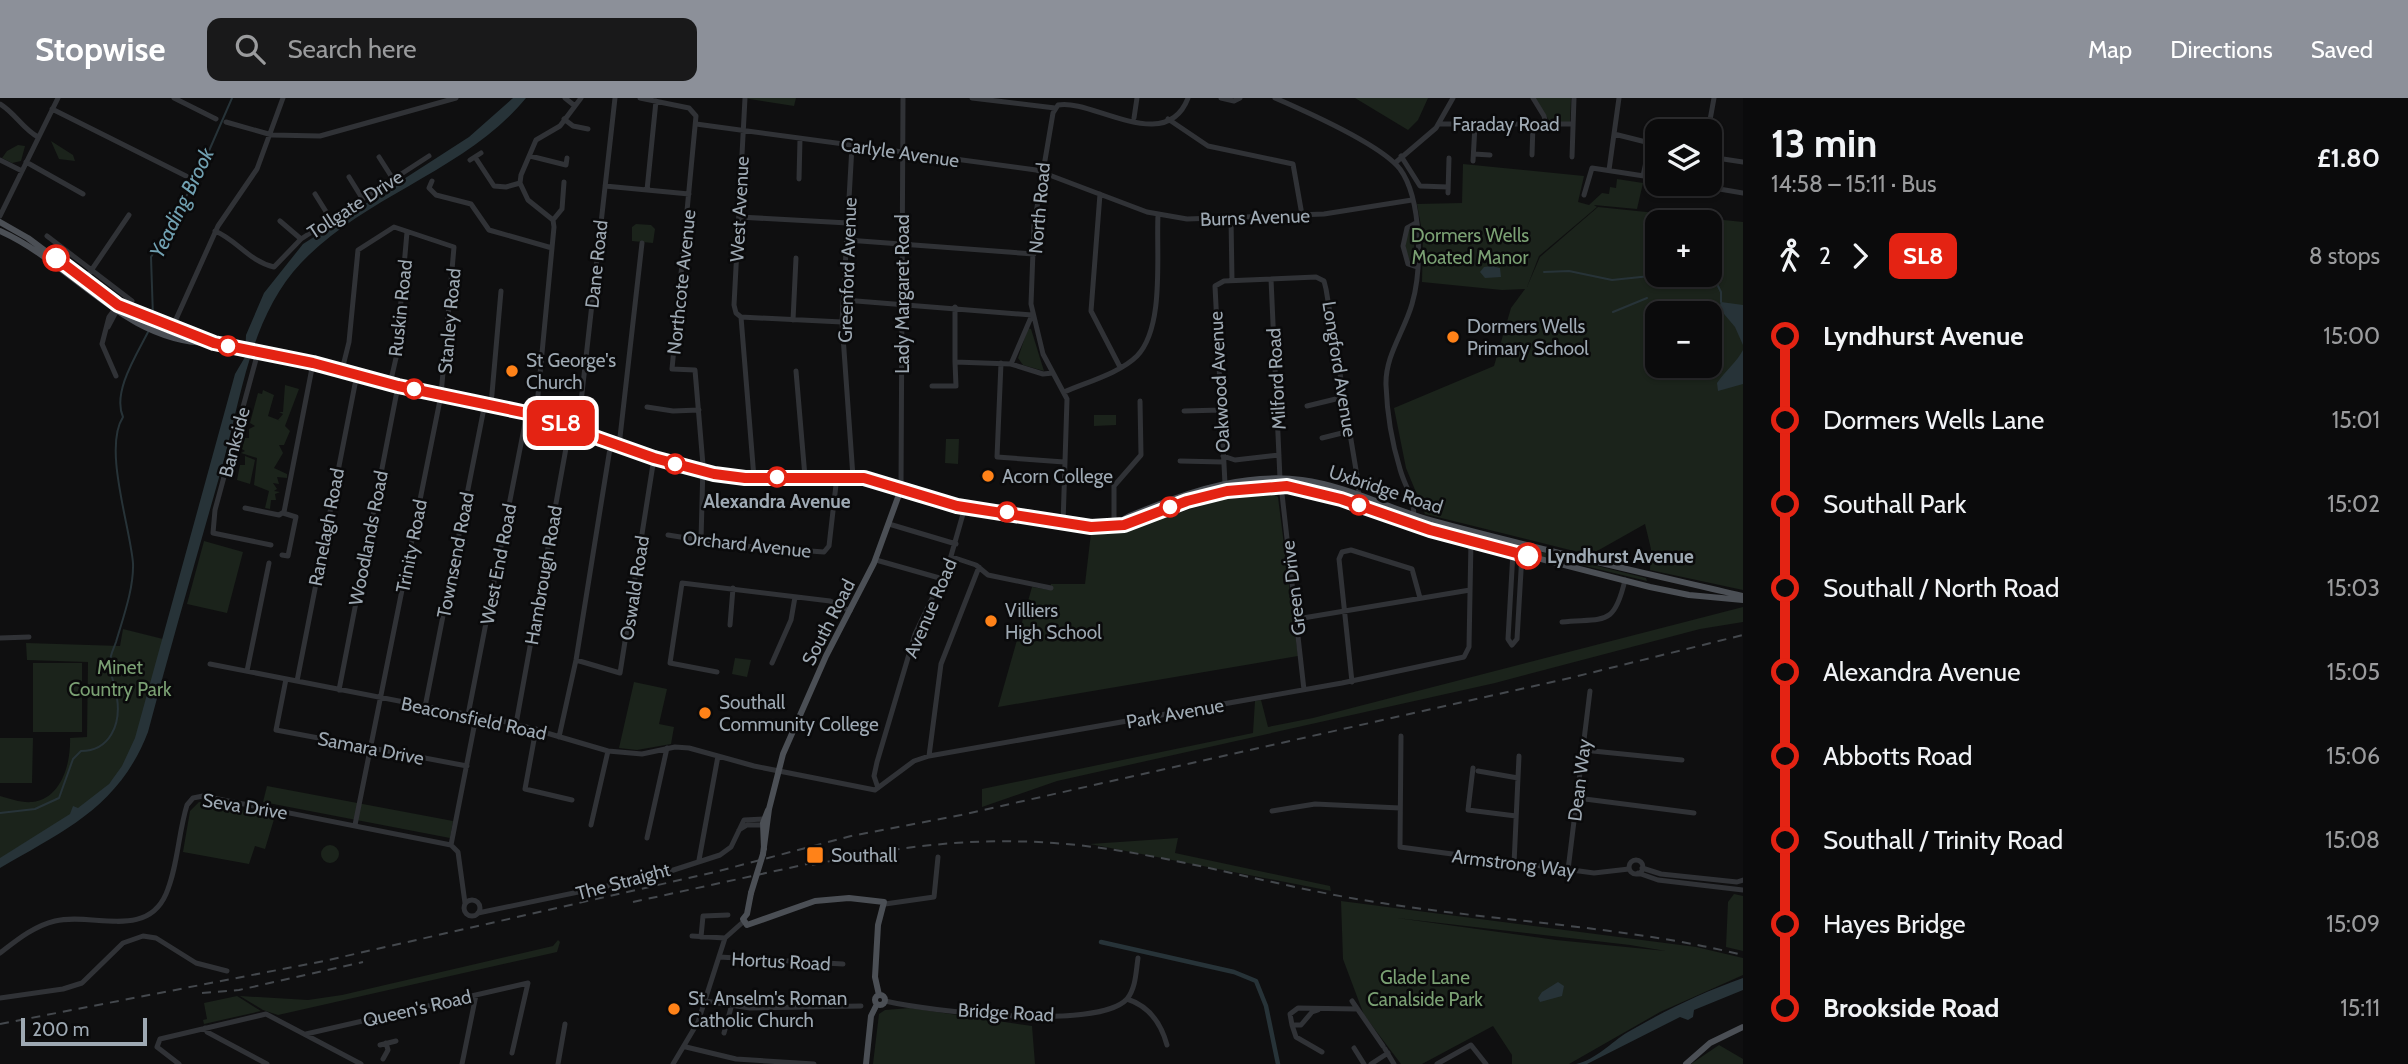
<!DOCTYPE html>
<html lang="en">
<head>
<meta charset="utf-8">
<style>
	:root { --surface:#0b0b0c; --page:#19191a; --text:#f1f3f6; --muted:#9a9b9d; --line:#2b2b2d; --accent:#8c9099 }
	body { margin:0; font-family:Cabin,sans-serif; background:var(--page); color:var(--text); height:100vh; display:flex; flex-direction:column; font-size:26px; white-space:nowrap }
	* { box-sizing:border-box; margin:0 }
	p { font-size:23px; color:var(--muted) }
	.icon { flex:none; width:38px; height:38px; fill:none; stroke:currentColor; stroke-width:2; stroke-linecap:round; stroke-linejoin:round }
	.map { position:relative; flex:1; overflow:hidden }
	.drawer { display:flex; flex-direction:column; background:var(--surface); width:665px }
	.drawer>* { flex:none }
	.badge { padding:0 14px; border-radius:10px; font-size:24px; line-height:46px }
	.tools { position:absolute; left:1645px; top:21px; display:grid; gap:14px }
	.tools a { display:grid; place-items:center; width:77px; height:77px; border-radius:14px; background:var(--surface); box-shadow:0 2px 5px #0004,0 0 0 2px var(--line); font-size:35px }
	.scale { position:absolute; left:21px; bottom:18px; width:126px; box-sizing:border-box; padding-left:7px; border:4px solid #9ea9b3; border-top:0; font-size:19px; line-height:24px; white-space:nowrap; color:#9ea9b3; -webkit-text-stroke:5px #0a0a0b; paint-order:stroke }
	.map>.badge { position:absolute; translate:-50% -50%; box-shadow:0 0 0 4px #fff }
	.legs { display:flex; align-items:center; gap:10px; height:77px; padding:0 28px; font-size:23px }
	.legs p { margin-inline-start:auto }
	.summary { display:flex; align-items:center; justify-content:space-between; height:119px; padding:0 28px }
	h1 { font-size:38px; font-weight:700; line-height:52px }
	ul { padding:0 28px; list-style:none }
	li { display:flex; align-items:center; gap:24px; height:84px; font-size:26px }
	li i { display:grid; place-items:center; width:10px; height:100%; margin:0 9px; background:currentColor }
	li i::after { content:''; width:18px; height:18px; margin:-9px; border:5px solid; border-radius:50%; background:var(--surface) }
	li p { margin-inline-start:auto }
	li:first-child i { background:linear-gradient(#0000 50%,currentColor 0) }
	li:last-child i { background:linear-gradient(currentColor 50%,#0000 0) }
	header { display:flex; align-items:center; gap:42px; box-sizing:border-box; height:98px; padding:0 35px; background:var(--accent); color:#fff }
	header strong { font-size:33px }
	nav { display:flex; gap:38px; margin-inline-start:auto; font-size:24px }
	.search { width:490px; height:63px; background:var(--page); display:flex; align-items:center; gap:18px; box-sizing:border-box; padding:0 24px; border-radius:14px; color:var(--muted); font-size:26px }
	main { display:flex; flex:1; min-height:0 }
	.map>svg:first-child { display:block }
</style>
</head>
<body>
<header>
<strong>Stopwise</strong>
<div class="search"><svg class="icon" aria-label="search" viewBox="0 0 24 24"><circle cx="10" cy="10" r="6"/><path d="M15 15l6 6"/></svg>Search here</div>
<nav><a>Map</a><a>Directions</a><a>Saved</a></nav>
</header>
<main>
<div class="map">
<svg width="1743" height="966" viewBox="0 0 1743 966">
	<rect width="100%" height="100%" fill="#0f0f10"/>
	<path fill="#1b231b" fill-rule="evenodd" d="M743,0h53l-2,8z
		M1355,0h73l-10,22 -10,10z
		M1535,0h36l-1,24h-20z
		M51,43l22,14 2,6 -16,-2z
		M18,47l7,1 -4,15 -9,2 -10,-5 5,-7z
		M1463,66l121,12 -6,26 11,3 13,-12 7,1 1,-7 6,1 1,-9 26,4 -6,26 -43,-4 3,2 -58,49 -12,31 13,-30 58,-50 145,15v368l-93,-20 1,-21 -6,-25 -55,31 -165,-41 -19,-46 -12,-60 100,-42 17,-58 14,-19 -23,1 -80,-8 1,-45 -6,-33 45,-1zM1657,124h53v53h-53zM1657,215h53v53h-53z
		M636,126l15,1 4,4 -2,14 -21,-2v-14z
		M1414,129v36l-3,1 -6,-15 2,-19z
		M1028,230l3,1 13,42 -21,-6 -5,-7z
		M285,287l14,4 -14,37 5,5 -6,14h-5l4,8 -9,15 13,6v4l-10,-1 2,7 -6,-1 4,6 -3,2 6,1 -5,2 1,6h-5l-1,9 -5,-1 4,-17 -15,-6 3,-27 -16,-5 4,-2 -3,-2 3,-11h4v-9l6,-3 -5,-3 8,-30 4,1 1,-4 11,5 -6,21 13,5 -3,-1 5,-6 -4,-2h4z
		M1094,317h22v10l-22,1z
		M946,341h13l-1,25 -13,-1z
		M245,358l10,4 -5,24 -13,-4 3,-15h5z
		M1319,388l76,26 -2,4 -75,-25z
		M1272,394l6,5 20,159 -300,51 34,-120 18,3 1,-6h34l6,-51c65,-5 114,-37 181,-41z
		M1434,426l58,16 2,2 -61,-15z
		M204,443l39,11 -16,61 -40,-9z
		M1501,444l48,12 -1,4 -48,-13z
		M1557,458l89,22 1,3 -91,-22z
		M1743,509v15l-43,7 -205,54 -438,98 -75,26v-18l271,-56 2,-32 6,-1 7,27 45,-9z
		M123,531l40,10c-10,44 -19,93 -43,132 -19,30 -89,67 -120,88v-63c10,3 22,7 32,6 30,-3 39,-40 38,-64l17,-1 1,-75 -61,-2 -1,-17 94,3z
		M735,560l16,2 -4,17 -15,-3z
		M33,565h49v69h-49z
		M634,584l33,7 -8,35 15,3 -3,17 -34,6 -18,-2z
		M0,640h33l-1,45h-32z
		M267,688l186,35 -3,17 -187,-36z
		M199,704l76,14 -10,33 -10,-3 -6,18 -66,-12 7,-41z
		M1178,740l-3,15 155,33 1,5 -241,-47z
		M321 756a9 9 0 1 1 18 0a9 9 0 1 1-18 0Z
		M1734,796l9,2v55l-17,-4 2,-45z
		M1341,803l355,46 47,11v17l-83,37 -91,52h-57v-9l-19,-29 -71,38h-21l-37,-49 -21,-56zM1397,820l233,27 36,6 -110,-11z
		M558,842l2,2 -3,10 -279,63 -15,-5 -23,-14 68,4 34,-5 211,-49z
		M237,898l24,15 -57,13 -1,-4 4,-1 -3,-16z
		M910,910l122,18 3,38h-162l6,-50 6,-4z
		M1719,947l24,14v5h-52z"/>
	<path fill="#273338" d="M513,0h13c-60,73 -161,97 -225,165 -51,54 -60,136 -79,204 -25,89 -51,177 -74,265 -29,75 -83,98 -148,136v-10l70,-44 3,-8 5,2 31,-24 13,-18 13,-28 100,-364 10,-17 1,-22 18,-42 39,-49 166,-107z
		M1492,168l8,2 1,9 -16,1 -5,-6 4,-5z
		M1721,204l22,3v40l-8,-18 -16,-19z
		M1743,252v34l-25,7 -1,-8c8,-12 20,-21 26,-33z
		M1743,880v12l-49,20 -1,7 -5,3 -8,-3 -93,47h-11c21,-5 34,-21 52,-32 36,-21 75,-40 115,-54z
		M1558,884l6,4 -2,10 -22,6 -2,-4 4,-6z"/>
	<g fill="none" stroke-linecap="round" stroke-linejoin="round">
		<path stroke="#273338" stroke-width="2" d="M1544,174l25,-1 43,9 48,-5 56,7 5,10v10
			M1613,214l34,-14
			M153,219l-2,-60 47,-81 34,-78
			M0,715l35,-4 24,-11 14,-39 8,-8c29,0 40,-27 36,-53 -1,-11 -8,-25 -7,-36 0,-7 4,-14 6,-20 7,-24 18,-54 17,-79 -3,-37 -30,-115 -10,-146 -11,-25 14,-63 25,-85"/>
		<path stroke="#273338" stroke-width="4.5" d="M1101,844l133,30 22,9 10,25 12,58"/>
		<path stroke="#303236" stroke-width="5" d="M174,0l42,21
			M565,0l10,8
			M640,0l49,10 7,8 -24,253 23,1 8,95 -2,75
			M972,0l83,10
			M1221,0l13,3 6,-3
			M1275,0c30,13 106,47 125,71 22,30 22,101 12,135 -8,28 -27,52 -26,81 1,28 6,58 14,84 6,22 18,32 12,55
			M1533,0l11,18 2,8
			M0,6c15,9 23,25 38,33
			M52,11l134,67
			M1134,20l3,-20
			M564,21l9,7 15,3
			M1168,21l40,27 85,18 9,51
			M226,24l46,13 48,1 136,-38
			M696,26l340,46 111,42 40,7 137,-5 88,-14
			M1440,26h132
			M1708,33l6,-33
			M1614,36l36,9 -7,33
			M852,48l-10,176 11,155
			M1474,56l16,1
			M1532,57l1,-31
			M530,58l36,9 1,-7
			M1401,58l19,30 28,1
			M379,59l14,22
			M475,59l19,29 12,1 14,-4
			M1572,59l2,-59
			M1710,59l33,5
			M0,62l22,11
			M470,62l11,-7
			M1473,63l2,-36
			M26,64l57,32
			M1395,65l41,-35 17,-30
			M1609,72l10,-72
			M349,79l13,21
			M799,81l1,-40
			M432,83l-3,7 7,7 35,9 18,26 63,18
			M1690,86l53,9
			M605,88l84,8
			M647,92l9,-89
			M1448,95l1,-35
			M315,96l15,24
			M1100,96l-9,117 29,56
			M1584,97l8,-27 65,10
			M0,118l58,-118
			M739,119l109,6
			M1231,120l1,62
			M553,122l9,-11 2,-27
			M280,123l21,18
			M1416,125l-9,5 -4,18 5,18 9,3
			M215,133c22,9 35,31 59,36l27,-28 128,-83
			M47,138l85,65
			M847,142l187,14
			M1271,181l9,200
			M84,183l45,-66
			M844,202l188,15 -21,49
			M955,209v55l56,2 32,10 10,-1
			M741,219l-5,-4 -2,-8 11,-207
			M741,219l13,161
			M741,219l101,5
			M793,222l3,-62
			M108,229l10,-19
			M172,230l46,-102 39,-57 26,-71
			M258,254l-43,158 -2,23 58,12
			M1001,265l-4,94 67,5
			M342,272l7,-28 9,-92 36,-23 60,20 -13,148 -86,430
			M796,273l9,106
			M116,278l-14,-32 7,-27 8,-11
			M390,286l6,-26 11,-126
			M932,288h24l-1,-24
			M1064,294c23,-10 56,-19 73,-36 28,-29 19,-103 21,-141
			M491,307l10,-114
			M1307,308l37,-9
			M647,309l26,4 26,-1
			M1184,313l37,-1
			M536,318l18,-189 -1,-7 -25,-20 -8,-17 1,-8 15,-35 24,-14 21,-28
			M578,331l37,-331
			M1322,340l28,-7
			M619,348l23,-203
			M1223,358l12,4 44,-5
			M1180,363l43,1
			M1225,386l-10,-198 9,-5 92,-4 8,4 2,8 33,199 -1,7
			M1281,387l23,205
			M901,391l2,-391
			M245,410l34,7 5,-3 29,-149
			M889,426l67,20
			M1063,426l4,-125 -24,-45 -12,-50 3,-79 19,-112 5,-8c33,-7 108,51 130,-7
			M1114,426v-38l27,-31 -1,-54
			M668,437l62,10 94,7 5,-6 8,-70
			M1513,454l-5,87 4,6 5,-6 5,-85
			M282,457l6,1 8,-39 -13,-4
			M952,459l24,8 12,10 63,13
			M876,462l67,19
			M1297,521l173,-29
			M1562,524c43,-4 52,5 63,-42
			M730,527l3,-37
			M0,540l29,-1
			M576,562l44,13 34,-215
			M772,565l19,-43 4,-23
			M210,566l306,60 92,27 34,3 33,-7 14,1 65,18 121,24 39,-29 15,-5 413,-73 122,-26 5,-10 2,-107
			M247,573l22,-108
			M717,574l-47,-9 12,-80 148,18 20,10
			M286,581l-10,51 191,36
			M297,583l60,-307
			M1352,584l-13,-123 3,-7 9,-2 61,19 8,29
			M339,592l59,-304
			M425,609l60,-304
			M468,617l59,-302
			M516,626l54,-298
			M536,631l-11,60 47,11
			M1401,638l-1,111 194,26 35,-4
			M559,639l17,-77 35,-218
			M1583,652l99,10
			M929,658l12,-92 38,-97
			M1473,670l-5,42 48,6
			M1478,673l40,7
			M878,690l-4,-12 3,-14 38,-128 34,-71 16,-56
			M1577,700l117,15
			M1272,713l43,-7 85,4
			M591,727l17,-74
			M739,732l8,-5h18
			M647,740l20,-90
			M451,747l25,-128
			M699,762l19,-104
			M1629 769a7 7 0 1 1 14 0a7 7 0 1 1-14 0Z
			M1514,766l5,-108
			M1642,770l19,6 76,8 6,-2
			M1568,772l22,-179
			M1638,775l20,7 85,10
			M464 810a8 8 0 1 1 16 0a8 8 0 1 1-16 0Z
			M885,806l49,-7 4,-40
			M478,815l177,-37 65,-21 11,-8 13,-27 20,-1
			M692,838l33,2
			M701,839l2,-21 25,-1
			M0,855c17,-13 34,-27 55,-32 37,-9 91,19 111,-27 12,-28 12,-60 21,-89l6,-7 10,-2 248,49 7,7 7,51
			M719,859l124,7
			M0,900l63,-9 19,-6 41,-40 20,-7 13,2 40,25 31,8
			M1127,901c22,7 34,24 40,46
			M705,903l45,7 111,-2
			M885,903c43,10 213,30 242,-2 9,-11 9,-28 11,-41
			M1352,903l31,45
			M1318,912l-6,2 -11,13h-9l-2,-11 8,-6 58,1
			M1292,927l4,12 26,15
			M205,930l2,4 60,32
			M724,935l8,-29
			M306,936l222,-51 -16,70
			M380,947l16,-4
			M686,949l50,12 78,5
			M1354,950l10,16
			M1385,951l9,15
			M383,961l5,-9 -2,-7
			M179,966l-22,-17 3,-8 106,-25 95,50
			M462,966l14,-69
			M558,966l7,-40
			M673,966l25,-42 27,-84 18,-16
			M1371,966l17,-11
			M1437,966l34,-19 15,19"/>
		<path stroke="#4b4f55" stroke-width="6" d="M0,124l28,16 90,67 96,38 99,20 85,23 129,27 127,45 60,16 31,4h119l93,28 134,21 33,-2 63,-24 40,-10 60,-5 54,13 98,34 211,54 39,8 54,5
			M0,133c72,32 123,110 208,112
			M1120,425c5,-7 18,-10 27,-14 49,-20 102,-36 155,-29 46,6 87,29 131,41 103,28 207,51 310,75
			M764,751l-1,-26 5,-13
			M763,756l6,-45 14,-55 43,-98 48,-93 27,-74
			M751,795l-4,21 -4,5 4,6 68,-24 34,-3 35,4 -6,23 -3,52 4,18
			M875 902a5 5 0 1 1 10 0a5 5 0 1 1-10 0Z
			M866,966l5,-48 6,-12
			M1686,966l24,-21 33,-16"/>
		<path stroke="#44484d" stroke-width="2" stroke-dasharray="9 7" stroke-linecap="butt" d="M812,767c81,-18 158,-28 242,-22 110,8 218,44 328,60 120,19 243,23 361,52
			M633,804l188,-41
			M202,895l37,-3 124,-28
			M0,926l324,-63 391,-89 136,-36 110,-21 613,-138 169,-42"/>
		<path stroke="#4b4f55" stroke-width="6" d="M751,795l12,-39"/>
	</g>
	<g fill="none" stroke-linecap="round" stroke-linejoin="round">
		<defs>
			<path id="line-1" d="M56,160l62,47 96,38 99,20 85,23 129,27 127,45 60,16 31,4h119l93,28 134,21 33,-2 63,-24 40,-10 60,-5 54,13 89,31 98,26"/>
		</defs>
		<use href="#line-1" stroke="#fff" stroke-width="16"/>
		<use href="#line-1" stroke="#e42313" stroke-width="10"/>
	</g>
	<g fill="#fff" stroke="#e42313" stroke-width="3.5">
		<circle cx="56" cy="160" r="12"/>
		<circle cx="228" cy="248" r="9"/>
		<circle cx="414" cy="291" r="9"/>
		<circle cx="675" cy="366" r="9"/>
		<circle cx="777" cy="379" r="9"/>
		<circle cx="1359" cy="407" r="9"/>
		<circle cx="1170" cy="409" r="9"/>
		<circle cx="1007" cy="414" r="9"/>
		<circle cx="1528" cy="458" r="12"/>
	</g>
	<g fill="#ff8218" stroke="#0a0a0b" stroke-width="2.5">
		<circle cx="1453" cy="239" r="7"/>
		<circle cx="512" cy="273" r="7"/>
		<circle cx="988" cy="378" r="7"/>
		<circle cx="991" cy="523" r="7"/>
		<circle cx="705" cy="615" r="7"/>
		<rect x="806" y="748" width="18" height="18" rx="3.5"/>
		<circle cx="674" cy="911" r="7"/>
	</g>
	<g text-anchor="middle" stroke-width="5" stroke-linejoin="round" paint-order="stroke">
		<g font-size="19" fill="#9ea9b3" stroke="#0a0a0b">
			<text x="1506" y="33">Faraday Road</text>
			<text transform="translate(900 54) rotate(8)" y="7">Carlyle Avenue</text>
			<text transform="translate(355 106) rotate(-33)" y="7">Tollgate Drive</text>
			<text transform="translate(1039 110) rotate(-85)" y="7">North Road</text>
			<text transform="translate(739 111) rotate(-87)" y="7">West Avenue</text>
			<text transform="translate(1255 119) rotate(-2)" y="7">Burns Avenue</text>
			<text transform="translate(596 166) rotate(-84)" y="7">Dane Road</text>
			<text transform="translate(847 172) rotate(-88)" y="7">Greenford Avenue</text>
			<text transform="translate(681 184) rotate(-84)" y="7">Northcote Avenue</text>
			<text transform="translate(902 196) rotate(-90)" y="7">Lady Margaret Road</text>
			<text transform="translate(400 210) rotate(-84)" y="7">Ruskin Road</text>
			<text transform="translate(449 223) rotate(-85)" y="7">Stanley Road</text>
			<text transform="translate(1340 271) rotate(81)" y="7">Longford Avenue</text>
			<text transform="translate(1276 281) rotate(-93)" y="7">Milford Road</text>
			<text transform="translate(1219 284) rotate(-93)" y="7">Oakwood Avenue</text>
			<text transform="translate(234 344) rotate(-75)" y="7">Bankside</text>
			<text transform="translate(1386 391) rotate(18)" y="7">Uxbridge Road</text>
			<text transform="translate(326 429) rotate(-79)" y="7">Ranelagh Road</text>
			<text transform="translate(368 440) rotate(-79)" y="7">Woodlands Road</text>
			<text transform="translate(747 446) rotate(6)" y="7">Orchard Avenue</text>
			<text transform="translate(411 448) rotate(-79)" y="7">Trinity Road</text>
			<text transform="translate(455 457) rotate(-79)" y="7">Townsend Road</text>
			<text transform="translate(498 466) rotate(-79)" y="7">West End Road</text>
			<text transform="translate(543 477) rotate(-80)" y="7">Hambrough Road</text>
			<text transform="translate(634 490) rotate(-81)" y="7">Oswald Road</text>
			<text transform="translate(1293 490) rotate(-97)" y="7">Green Drive</text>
			<text transform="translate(930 510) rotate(-67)" y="7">Avenue Road</text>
			<text transform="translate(828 524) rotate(-63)" y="7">South Road</text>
			<text transform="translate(1175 615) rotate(-10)" y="7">Park Avenue</text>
			<text transform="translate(474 620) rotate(12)" y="7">Beaconsfield Road</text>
			<text transform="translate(371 650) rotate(11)" y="7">Samara Drive</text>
			<text transform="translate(1579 682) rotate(-83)" y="7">Dean Way</text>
			<text transform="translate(245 708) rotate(9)" y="7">Seva Drive</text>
			<text transform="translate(1514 765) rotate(7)" y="7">Armstrong Way</text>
			<text transform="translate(623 783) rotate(-15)" y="7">The Straight</text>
			<text transform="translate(781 863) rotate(3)" y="7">Hortus Road</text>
			<text transform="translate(417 910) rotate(-13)" y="7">Queen's Road</text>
			<text transform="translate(1006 914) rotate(3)" y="7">Bridge Road</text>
		</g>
		<g font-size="19" fill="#7aa073" stroke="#0a0a0b">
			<text x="1470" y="144">Dormers Wells<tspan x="1470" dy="22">Moated Manor</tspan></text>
			<text x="120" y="576">Minet<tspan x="120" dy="22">Country Park</tspan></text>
			<text x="1425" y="886">Glade Lane<tspan x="1425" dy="22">Canalside Park</tspan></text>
		</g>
		<g font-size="19" fill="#9ea9b3" stroke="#0a0a0b" text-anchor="start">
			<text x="1467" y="235">Dormers Wells<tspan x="1467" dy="22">Primary School</tspan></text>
			<text x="526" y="269">St George's<tspan x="526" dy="22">Church</tspan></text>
			<text x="1002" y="385">Acorn College</text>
			<text x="1005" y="519">Villiers<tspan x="1005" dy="22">High School</tspan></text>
			<text x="719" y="611">Southall<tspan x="719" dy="22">Community College</tspan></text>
			<text x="831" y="764">Southall</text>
			<text x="688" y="907">St. Anselm's Roman<tspan x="688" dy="22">Catholic Church</tspan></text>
		</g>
		<g font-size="19" font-weight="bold" fill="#9ea9b3" stroke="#0a0a0b">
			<text x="777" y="410">Alexandra Avenue</text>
			<text x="1547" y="465" text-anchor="start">Lyndhurst Avenue</text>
		</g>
		<g font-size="21" font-style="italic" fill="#71a1b2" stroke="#0a0a0b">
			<text transform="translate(182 105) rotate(-64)" y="7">Yeading Brook</text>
		</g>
	</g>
</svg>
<div class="tools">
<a><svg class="icon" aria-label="layers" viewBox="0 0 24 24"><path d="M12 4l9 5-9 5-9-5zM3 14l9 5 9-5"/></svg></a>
<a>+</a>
<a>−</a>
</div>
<div class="scale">200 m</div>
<b class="badge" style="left:561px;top:325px;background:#e42313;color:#fff">SL8</b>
</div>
<section class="drawer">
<div class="summary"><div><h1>13 min</h1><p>14:58 – 15:11 · Bus</p></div><b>£1.80</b></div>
<div class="legs"><svg class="icon" aria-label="walk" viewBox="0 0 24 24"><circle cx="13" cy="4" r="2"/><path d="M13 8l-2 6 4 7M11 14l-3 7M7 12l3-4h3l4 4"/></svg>2<svg class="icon" aria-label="forward" viewBox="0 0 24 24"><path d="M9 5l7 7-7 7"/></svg><b class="badge" style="background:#e42313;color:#fff">SL8</b><p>8 stops</p></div>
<ul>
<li><i style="color:#e42313"></i><b>Lyndhurst Avenue</b><p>15:00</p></li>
<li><i style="color:#e42313"></i><span>Dormers Wells Lane</span><p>15:01</p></li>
<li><i style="color:#e42313"></i><span>Southall Park</span><p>15:02</p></li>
<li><i style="color:#e42313"></i><span>Southall / North Road</span><p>15:03</p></li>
<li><i style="color:#e42313"></i><span>Alexandra Avenue</span><p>15:05</p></li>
<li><i style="color:#e42313"></i><span>Abbotts Road</span><p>15:06</p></li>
<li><i style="color:#e42313"></i><span>Southall / Trinity Road</span><p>15:08</p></li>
<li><i style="color:#e42313"></i><span>Hayes Bridge</span><p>15:09</p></li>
<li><i style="color:#e42313"></i><b>Brookside Road</b><p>15:11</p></li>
</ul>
</section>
</main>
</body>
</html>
